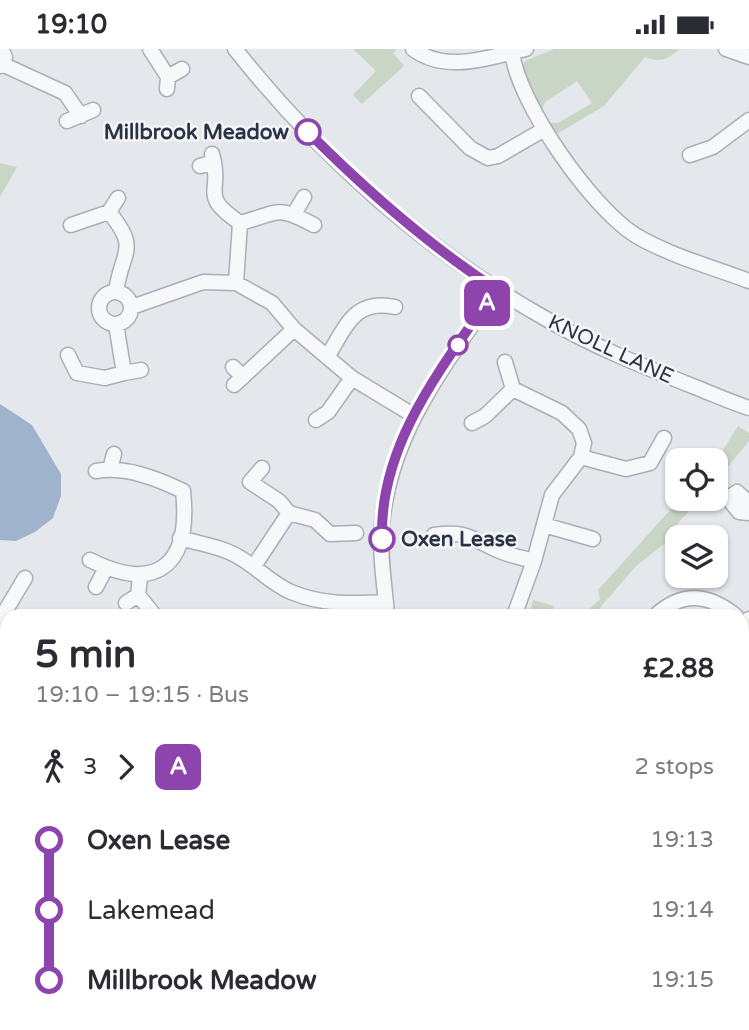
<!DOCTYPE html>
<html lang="en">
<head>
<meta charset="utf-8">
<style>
	:root { --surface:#fff; --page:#f7f7f7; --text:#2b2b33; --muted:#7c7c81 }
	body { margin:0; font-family:"Varela Round",sans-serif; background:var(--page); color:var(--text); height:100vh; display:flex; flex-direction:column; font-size:26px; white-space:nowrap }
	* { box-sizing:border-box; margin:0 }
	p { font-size:23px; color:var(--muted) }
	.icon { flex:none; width:38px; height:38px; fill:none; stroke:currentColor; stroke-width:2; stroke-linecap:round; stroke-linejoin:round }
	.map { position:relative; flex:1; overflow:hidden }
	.sheet { position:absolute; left:0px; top:560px; width:749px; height:422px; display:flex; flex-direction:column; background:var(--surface); border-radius:21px 21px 0 0; box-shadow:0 2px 5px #0004 }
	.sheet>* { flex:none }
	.badge { padding:0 14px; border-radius:10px; font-size:24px; line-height:46px }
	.controls { position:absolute; left:665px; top:399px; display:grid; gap:14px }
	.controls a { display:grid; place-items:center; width:63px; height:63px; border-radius:14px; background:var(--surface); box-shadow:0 2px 5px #0004; font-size:35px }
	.map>.badge { position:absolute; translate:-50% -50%; box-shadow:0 0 0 4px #fff }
	.legs { display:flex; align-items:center; gap:10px; height:77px; padding:0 35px; font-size:23px }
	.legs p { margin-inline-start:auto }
	.head { display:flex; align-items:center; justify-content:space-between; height:119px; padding:0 35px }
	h1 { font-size:38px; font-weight:700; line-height:52px }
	ul { padding:0 35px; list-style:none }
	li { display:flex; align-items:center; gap:24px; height:70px; font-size:26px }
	li i { display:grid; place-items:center; width:10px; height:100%; margin:0 9px; background:currentColor }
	li i::after { content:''; width:18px; height:18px; margin:-9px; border:5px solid; border-radius:50%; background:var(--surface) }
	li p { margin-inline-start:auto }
	li:first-child i { background:linear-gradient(#0000 50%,currentColor 0) }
	li:last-child i { background:linear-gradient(currentColor 50%,#0000 0) }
	.status { display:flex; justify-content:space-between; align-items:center; height:49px; padding:0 35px; background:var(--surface); direction:ltr }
	.status svg { height:19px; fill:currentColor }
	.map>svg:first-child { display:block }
</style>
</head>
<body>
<div class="status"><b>19:10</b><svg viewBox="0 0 49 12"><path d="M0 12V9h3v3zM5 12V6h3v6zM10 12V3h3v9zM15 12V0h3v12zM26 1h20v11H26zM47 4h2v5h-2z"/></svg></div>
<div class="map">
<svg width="749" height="981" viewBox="0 0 749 981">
	<rect width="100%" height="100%" fill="#e4e7ec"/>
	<path fill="#c9d6c5" d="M353,0h44l-4,4 11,13 -42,38 -9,-9 23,-24z
		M554,0h125c-11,11 -20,14 -34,8l-41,49 -47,28 -8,-11h9l34,-20 -15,-22 -32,21 -4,10 -20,-43 4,-8z
		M0,114l17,4 -17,30z
		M738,377l11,7v8l-33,40v-20z
		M680,450h20l-30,33 -2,9 -32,25 -43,50h-11l18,-17 -2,-9z
		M533,551l21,6 -3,7 3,3h-17l-6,-8z
		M175,975h120l-10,6h-105z"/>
	<path fill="#9fb4cc" d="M0,355l32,21 29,49v22l-8,22 -18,14 -19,9 -16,-1z"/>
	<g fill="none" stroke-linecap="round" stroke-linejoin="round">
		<path stroke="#9fb4cc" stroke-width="2.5" d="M742,971l7,4"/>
		<defs>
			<path id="minor" d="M150,0l18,28 -1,12
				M235,0c83,105 189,200 306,267 49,29 101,50 154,71 18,7 35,15 54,21
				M413,0c34,25 76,8 113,0
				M726,0l23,8
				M512,3c6,51 79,155 123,183 33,20 77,32 114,46
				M2,15l63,29 16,23
				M0,17l5,-9 -4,-8
				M168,28l14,-8
				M419,47l51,52 18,10 10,-2 45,-26
				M67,72l26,-11
				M212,105c12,40 -15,39 28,69l-4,60
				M690,106l23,-8 36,-27
				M200,117l14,-4
				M109,163l9,-14
				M294,165l10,-17
				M240,174c39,-10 35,-19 74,2
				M71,176l38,-13c31,38 13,38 7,79
				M99 259a16 16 0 1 1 32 0a16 16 0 1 1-32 0Z
				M132,258l71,-25 33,1 36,20 22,26 58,49 61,37
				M68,306l9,18 28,5 19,-5 -8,-49
				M327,308c19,-30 27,-59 68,-50
				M505,313l8,27 49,24 17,16 5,14 -3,14 -29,38 -18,66 -20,55
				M233,318l10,10
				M124,324l17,-3
				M234,336l60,-56
				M316,371l12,-8 24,-34
				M472,374l13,-7 28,-27
				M581,408l45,12 24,-6 14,-25
				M262,419l-12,14 29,19 10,12 26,7 15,14 26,-1
				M110,420l4,-15
				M749,454l-12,-11 -9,6 11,14 10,1
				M544,476l49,14
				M434,486c34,-5 39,5 68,17 10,4 22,6 32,9
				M180,489c21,6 44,9 62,21 17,10 30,25 49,33 31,13 62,12 95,10
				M90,511c68,34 101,4 93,-69 -27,-13 -58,-25 -87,-20
				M254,517l35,-53
				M140,528l-2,18 17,21
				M96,538l10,-19
				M126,554l12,-8
				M387,567c-2,-30 -8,-61 -5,-91 8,-93 64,-161 115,-236
				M655,567c28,-26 54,-22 81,0
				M0,571l25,-42
				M742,575l7,-5
				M742,676l7,3
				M0,956l7,1
				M503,975l8,6
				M123,981l10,-6
				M411,981l5,-6"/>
		</defs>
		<use href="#minor" stroke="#a9aeb7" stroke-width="17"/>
		<use href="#minor" stroke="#f7f8fa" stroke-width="14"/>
	</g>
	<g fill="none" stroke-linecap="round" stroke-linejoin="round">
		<defs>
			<path id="line-1" d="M308,83c57,57 120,113 188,157 -51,75 -117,153 -114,250"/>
		</defs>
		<use href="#line-1" stroke="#fff" stroke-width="16"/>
		<use href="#line-1" stroke="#8e44ad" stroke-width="10"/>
	</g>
	<g fill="#fff" stroke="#8e44ad" stroke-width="3.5">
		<circle cx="308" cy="83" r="12"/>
		<circle cx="458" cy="296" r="9"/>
		<circle cx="382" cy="490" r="12"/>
	</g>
	<g text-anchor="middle" stroke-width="5" stroke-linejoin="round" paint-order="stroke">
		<g font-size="21" font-weight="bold" fill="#2b3445" stroke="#f4f6f9" text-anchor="end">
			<text x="289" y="90">Millbrook Meadow</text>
			<text x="401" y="497" text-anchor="start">Oxen Lease</text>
		</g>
		<g font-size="21" fill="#2b3445" stroke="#f4f6f9">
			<text transform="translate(611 300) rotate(25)" y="7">KNOLL LANE</text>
		</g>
	</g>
</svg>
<div class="controls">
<a><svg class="icon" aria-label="locate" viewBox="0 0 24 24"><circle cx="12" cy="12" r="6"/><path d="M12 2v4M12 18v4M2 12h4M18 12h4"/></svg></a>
<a><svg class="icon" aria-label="layers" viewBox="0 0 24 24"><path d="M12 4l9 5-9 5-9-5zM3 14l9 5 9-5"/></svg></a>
</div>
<b class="badge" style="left:487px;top:254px;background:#8e44ad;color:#fff">A</b>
<section class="sheet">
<div class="head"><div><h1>5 min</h1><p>19:10 – 19:15 · Bus</p></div><b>£2.88</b></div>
<div class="legs"><svg class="icon" aria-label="walk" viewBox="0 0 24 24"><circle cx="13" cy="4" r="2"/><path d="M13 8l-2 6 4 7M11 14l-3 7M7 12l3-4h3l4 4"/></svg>3<svg class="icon" aria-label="forward" viewBox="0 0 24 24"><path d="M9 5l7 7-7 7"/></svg><b class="badge" style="background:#8e44ad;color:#fff">A</b><p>2 stops</p></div>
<ul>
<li><i style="color:#8e44ad"></i><b>Oxen Lease</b><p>19:13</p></li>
<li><i style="color:#8e44ad"></i><span>Lakemead</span><p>19:14</p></li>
<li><i style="color:#8e44ad"></i><b>Millbrook Meadow</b><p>19:15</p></li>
</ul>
</section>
</div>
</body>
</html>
